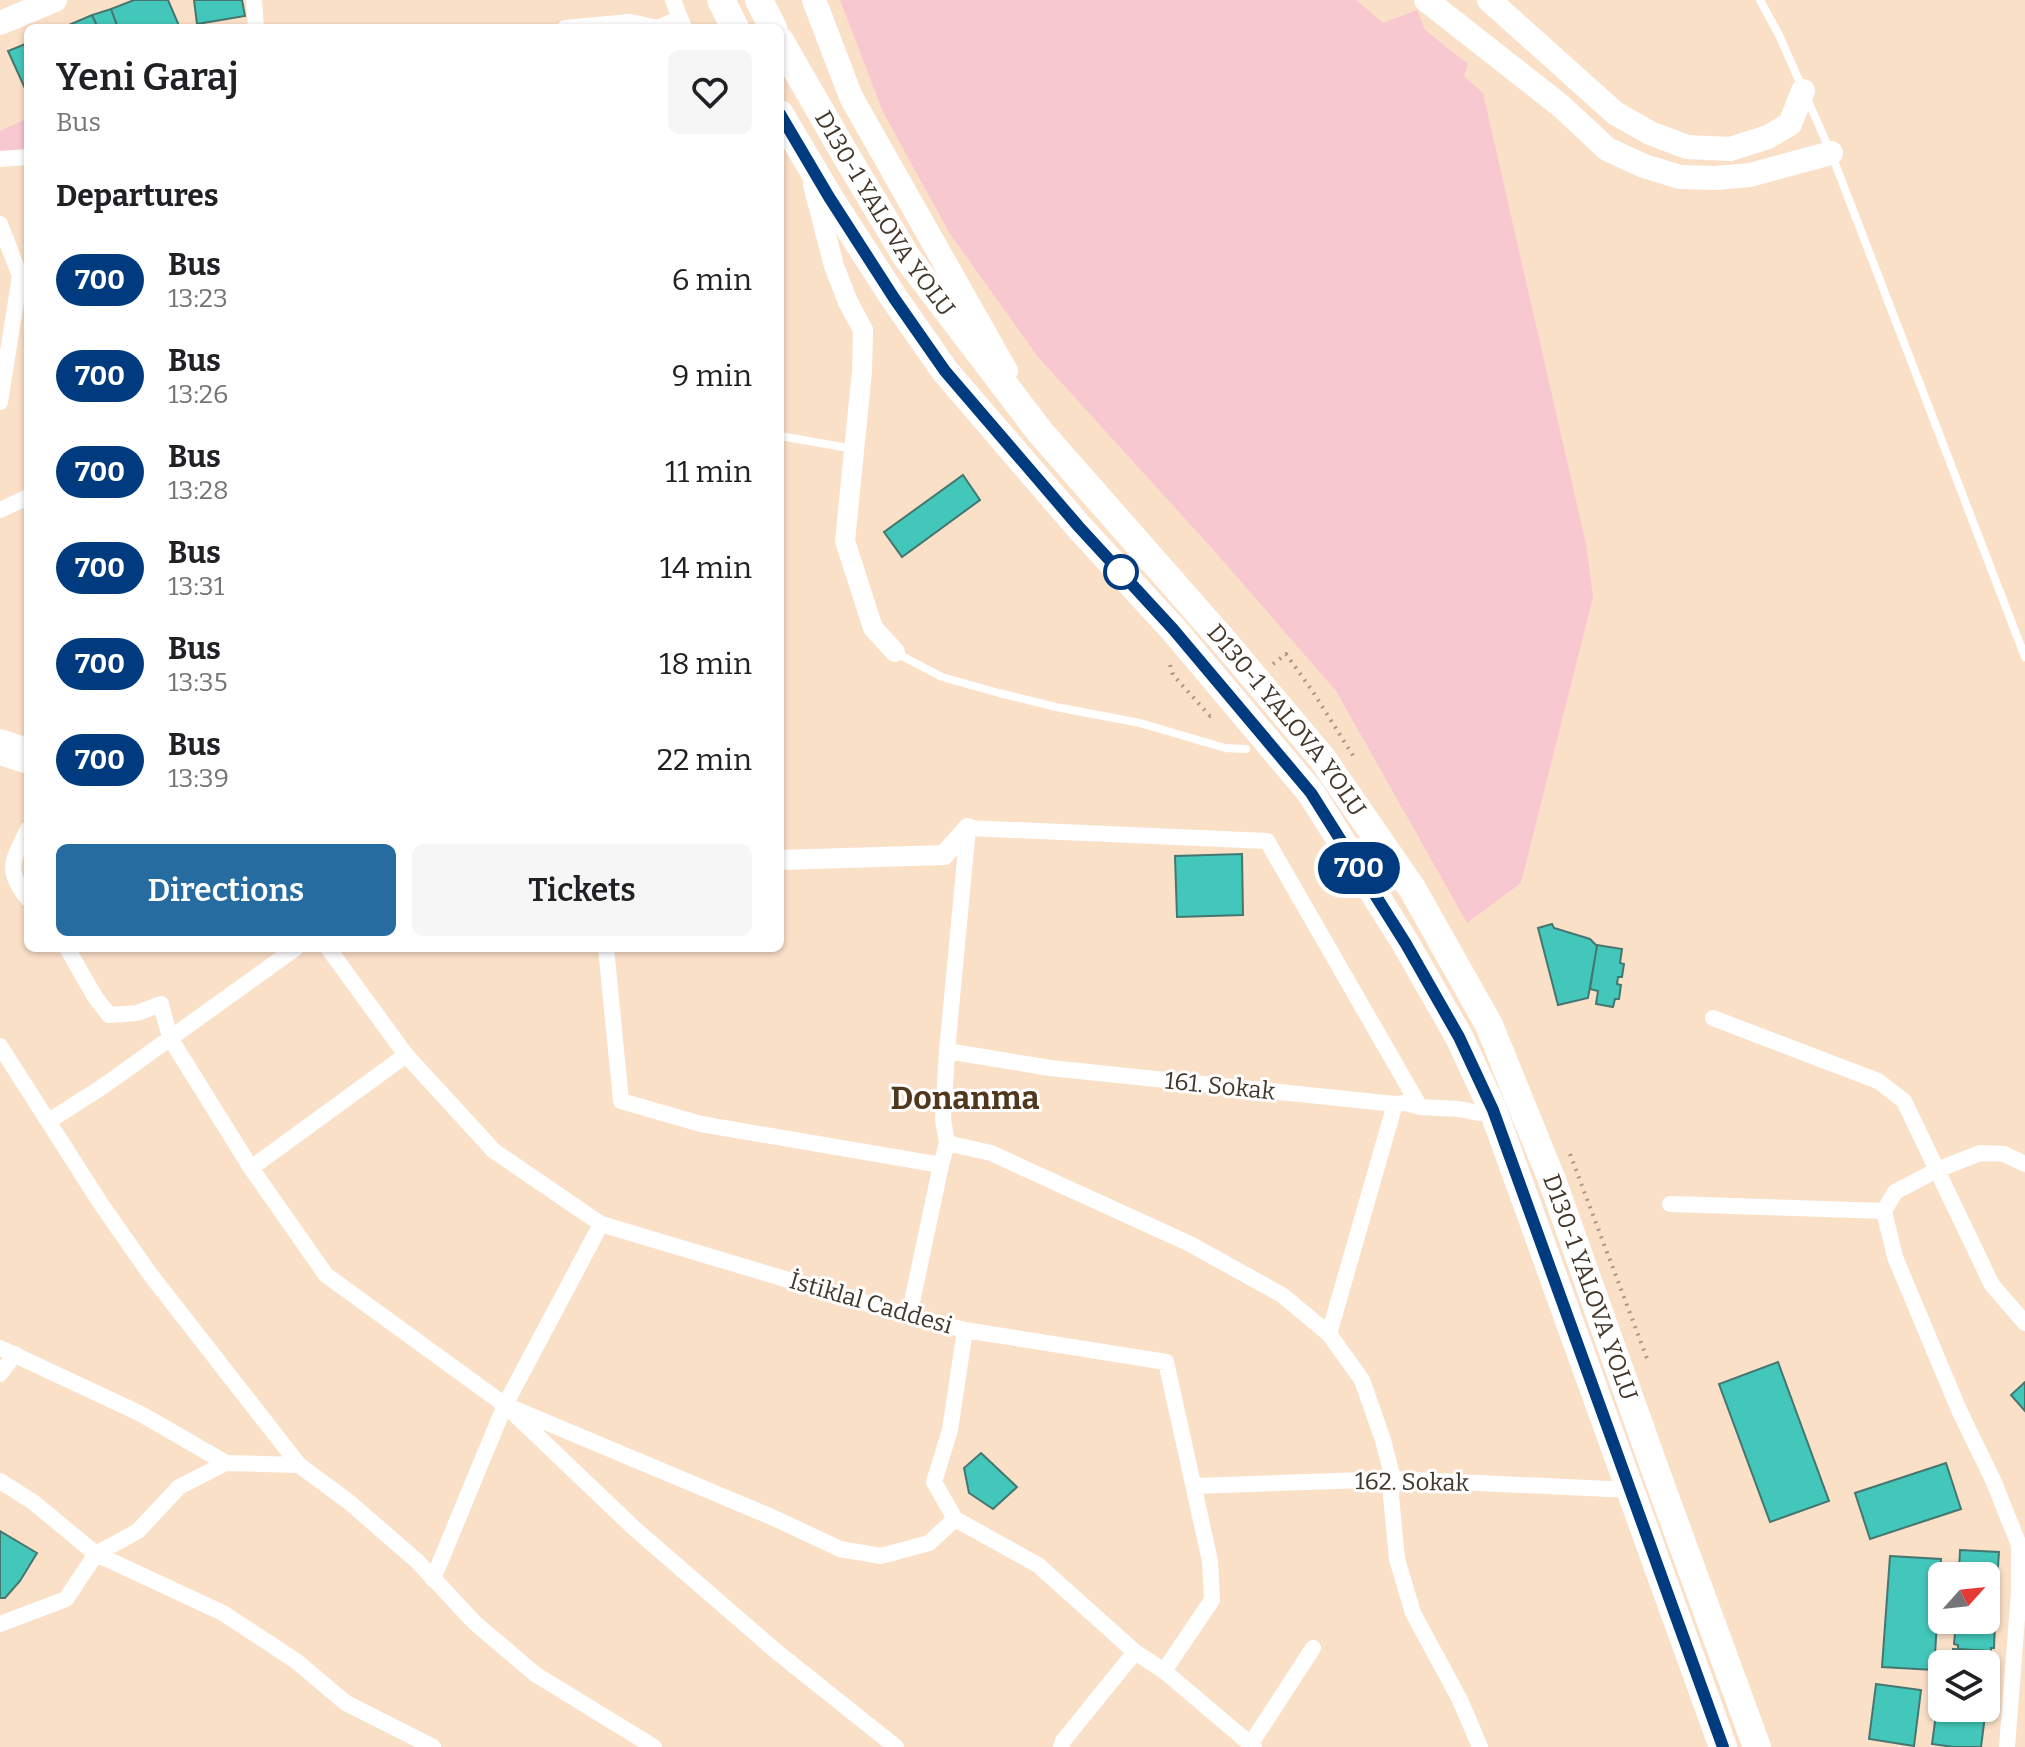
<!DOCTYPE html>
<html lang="en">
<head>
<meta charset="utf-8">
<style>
	:root { --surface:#fff; --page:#f6f6f6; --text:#202124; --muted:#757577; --accent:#266ca1 }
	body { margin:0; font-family:Bitter,serif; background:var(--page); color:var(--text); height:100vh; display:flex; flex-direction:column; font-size:30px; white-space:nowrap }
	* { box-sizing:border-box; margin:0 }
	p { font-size:26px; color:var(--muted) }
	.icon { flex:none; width:44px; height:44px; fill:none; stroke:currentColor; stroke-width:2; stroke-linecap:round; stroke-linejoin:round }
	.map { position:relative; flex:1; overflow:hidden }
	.sheet { position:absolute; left:24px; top:24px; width:760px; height:928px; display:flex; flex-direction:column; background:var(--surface); border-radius:12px; box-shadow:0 2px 6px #0004 }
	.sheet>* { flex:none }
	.badge { padding:0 16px; border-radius:26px; font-size:28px; line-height:52px }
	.needle { width:52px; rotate:63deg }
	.tools { position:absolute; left:1928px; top:1562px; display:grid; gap:16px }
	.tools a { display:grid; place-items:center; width:72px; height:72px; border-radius:12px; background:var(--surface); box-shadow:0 2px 6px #0004; font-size:40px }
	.map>.badge { position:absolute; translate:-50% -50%; box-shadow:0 0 0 4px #fff }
	h2 { padding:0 32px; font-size:30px; line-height:72px }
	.round { display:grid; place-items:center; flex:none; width:84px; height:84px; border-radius:12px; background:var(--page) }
	.overview { display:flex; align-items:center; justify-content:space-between; height:136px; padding:0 32px }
	h1 { font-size:38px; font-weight:600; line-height:60px }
	.action { display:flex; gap:16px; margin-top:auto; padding:16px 32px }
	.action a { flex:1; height:92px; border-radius:12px; background:var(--accent); color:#fff; font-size:32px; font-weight:600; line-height:92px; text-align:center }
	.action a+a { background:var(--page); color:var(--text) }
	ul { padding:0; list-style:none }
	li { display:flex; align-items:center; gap:24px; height:96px; padding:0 32px }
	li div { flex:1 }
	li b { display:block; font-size:30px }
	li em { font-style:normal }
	li .badge { min-width:88px; font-weight:700; text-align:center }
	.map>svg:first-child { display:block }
</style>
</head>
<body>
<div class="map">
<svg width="2025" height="1747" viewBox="0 0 2025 1747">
	<rect width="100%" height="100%" fill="#fbe0c8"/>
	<path fill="#f8c8d1" d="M840,0h516l27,23 34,-13 8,20 43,34 -4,12 19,17 103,451 7,53 -72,286 -54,40 -131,-232 -119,-137 -179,-197 -88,-123 -67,-122z
		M28,118v32l-28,2v-21z"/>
	<path fill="#43c7ba" stroke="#457670" stroke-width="2" d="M134,0h34l12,28h-62l-7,-19z
		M194,0h48l3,16 -48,8z
		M111,9l7,19h-20l-6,-13z
		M92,15l6,13h-36z
		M28,43v52l-20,-44z
		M963,475l17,25 -78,57 -18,-25z
		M1242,854l1,61 -66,2 -2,-61z
		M1552,924l2,4 36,11 7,7 -9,52 -30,7 -20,-77z
		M1597,945l25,4 -2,14 4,1 -2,13h-4l-1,7 4,1 -2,14h-4l-2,8 -17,-3 2,-13 -8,-2z
		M1778,1362l51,139 -59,21 -51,-138z
		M2025,1382v29l-14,-16z
		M981,1453l36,34 -24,22 -24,-16 -5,-25z
		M1946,1463l15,46 -91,30 -15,-46z
		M0,1531l37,22 -17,28 -15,17h-5z
		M1960,1550l39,2 -2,29h-11v-5h-25v-5h-2z
		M1890,1556l51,3 -7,111 -52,-3z
		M1986,1581h11l-1,33 -10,-1z
		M1956,1622l39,2 -1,24h-3v3l-33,-2v-4l-4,-1z
		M1953,1649l38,2v4h3l-1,24 -7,-1v-14h-34z
		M1876,1684l45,6 -7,56 -45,-7z
		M1939,1692h3v16h44l-5,39h-27l-22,-3z"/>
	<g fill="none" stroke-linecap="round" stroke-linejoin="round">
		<path stroke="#ac9784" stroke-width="4" stroke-dasharray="2 6" stroke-linecap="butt" d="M1273,664l13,-10 27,38 41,65
			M1170,665l3,10 37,41 4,-3
			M1570,1154l78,207"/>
		<path stroke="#fff" stroke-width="8" d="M1760,0l19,35 52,118 194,504
			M780,436l74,13
			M896,653l46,24 57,16 57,14 84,16 85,25 21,1"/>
		<path stroke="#fff" stroke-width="16" d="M254,0l2,28
			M673,0l11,28
			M565,28l65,-6 28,6 22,-10
			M0,159l28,-2
			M0,224l20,52 -20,126
			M0,510l28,-13
			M28,829c-15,31 -24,41 0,70
			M67,948l28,49 14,18 28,-2 24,-9 9,34 81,130 75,107 179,130 130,124 142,123 119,95
			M328,948l78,107 88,96 107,73 308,92 56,14 -15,100 -16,52 21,37 83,46 97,87 29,19 90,76
			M606,948l15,153 80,23 240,41 6,-22
			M1713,1018l165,63 26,20 88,184 33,38
			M0,1046l101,158 49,70 149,191 50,37 68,59 58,62 60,51 119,73
			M947,1051l103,17 345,36 11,-1 14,4 39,2 20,4 14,-3
			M1420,1107l-153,-266 -299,-13 -21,223 -4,68 4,24 44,10 199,91 92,51 47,39 33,46 21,60 10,39 -2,17 6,63 16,54 47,87 20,47
			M49,1121l56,-36 191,-137
			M251,1168l155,-113
			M1670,1204l214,7
			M601,1224l-96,181 269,113 66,31 41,7 48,-13 26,-24
			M909,1316l32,-151
			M965,1330l201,32 44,199 2,39 -48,71
			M1329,1334l66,-230
			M0,1348l141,66 85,49
			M0,1374l15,-20
			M0,1481l33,21 63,52 127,59 73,48 50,42 87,44
			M1194,1486l199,-7 237,11
			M433,1579l72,-174
			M0,1624l66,-25 30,-45 42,-23 41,-44 47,-24 73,2
			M1250,1745l63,-97
			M1061,1747l2,-6 72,-89
			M2007,1747l12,-155v-47l-26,-65 -34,-70 -64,-153 -11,-46 11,-19 42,-22 43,-17 24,1 21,10"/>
		<path stroke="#fff" stroke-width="20" d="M813,185l21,81 14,36 15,28 -1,41 -17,170 28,87 22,24
			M0,739l28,9
			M0,755l28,9
			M780,860l164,-5 24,-27"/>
		<path stroke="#fff" stroke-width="24" d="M814,0l37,97 155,274
			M1426,0l135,106 46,43 37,17 36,11 36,1 34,-3 81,-22
			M1489,0l126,113 35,20 37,14 43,2 38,-12 22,-13 13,-33
			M0,23l55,-23"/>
		<g stroke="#fff" stroke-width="28">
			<path d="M721,0l14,28"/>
			<path d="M759,0l14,28"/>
			<path id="s1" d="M780,41l65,113 61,102 134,176 181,206 101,120 91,132 76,135 63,155 109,306 96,261"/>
			<path d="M780,114l49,83 65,101 51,73 134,156 94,102 138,164 95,151 53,93 34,73 230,637"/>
		</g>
	</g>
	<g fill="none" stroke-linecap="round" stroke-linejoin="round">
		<defs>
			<path id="line" d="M780,114l49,83 65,101 51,73 134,156 94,102 138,164 95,151 53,93 34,73 230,637"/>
		</defs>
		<use href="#line" stroke="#fff" stroke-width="18"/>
		<use href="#line" stroke="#003b80" stroke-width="12"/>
	</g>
	<circle fill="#fff" stroke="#003b80" stroke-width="4" cx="1121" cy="572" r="16"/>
	<g text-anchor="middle" stroke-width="6" stroke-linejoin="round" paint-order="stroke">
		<g font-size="24" fill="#44372b" stroke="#fff">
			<text dy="8" stroke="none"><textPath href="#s1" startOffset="202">D130-1 YALOVA YOLU</textPath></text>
			<text dy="8" stroke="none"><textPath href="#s1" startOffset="850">D130-1 YALOVA YOLU</textPath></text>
			<text transform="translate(1220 1086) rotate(6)" y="8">161. Sokak</text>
			<text dy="8" stroke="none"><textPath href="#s1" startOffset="1498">D130-1 YALOVA YOLU</textPath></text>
			<text transform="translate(871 1303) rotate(16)" y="8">İstiklal Caddesi</text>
			<text transform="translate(1412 1482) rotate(1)" y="8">162. Sokak</text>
		</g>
		<g font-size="32" font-weight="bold" fill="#51371c" stroke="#fff">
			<text x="965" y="1109">Donanma</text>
		</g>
	</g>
</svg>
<div class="tools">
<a><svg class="needle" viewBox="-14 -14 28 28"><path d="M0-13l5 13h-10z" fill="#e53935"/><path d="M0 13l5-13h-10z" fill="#757577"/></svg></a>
<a><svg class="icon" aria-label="layers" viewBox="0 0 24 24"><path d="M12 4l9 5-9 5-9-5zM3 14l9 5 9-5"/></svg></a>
</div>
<b class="badge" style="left:1359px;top:868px;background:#003b80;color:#fff">700</b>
<section class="sheet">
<div class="overview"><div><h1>Yeni Garaj</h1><p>Bus</p></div><a class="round"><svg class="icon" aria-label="heart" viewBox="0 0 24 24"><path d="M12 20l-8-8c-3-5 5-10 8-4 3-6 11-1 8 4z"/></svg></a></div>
<h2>Departures</h2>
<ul>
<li><span class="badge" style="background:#003b80;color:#fff">700</span><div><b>Bus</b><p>13:23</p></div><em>6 min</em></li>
<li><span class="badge" style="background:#003b80;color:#fff">700</span><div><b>Bus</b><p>13:26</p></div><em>9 min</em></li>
<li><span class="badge" style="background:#003b80;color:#fff">700</span><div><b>Bus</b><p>13:28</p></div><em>11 min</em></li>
<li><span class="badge" style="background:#003b80;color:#fff">700</span><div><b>Bus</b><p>13:31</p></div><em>14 min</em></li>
<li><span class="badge" style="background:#003b80;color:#fff">700</span><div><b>Bus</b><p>13:35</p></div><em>18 min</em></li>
<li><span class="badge" style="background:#003b80;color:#fff">700</span><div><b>Bus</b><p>13:39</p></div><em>22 min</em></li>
</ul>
<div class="action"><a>Directions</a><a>Tickets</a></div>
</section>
</div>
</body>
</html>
